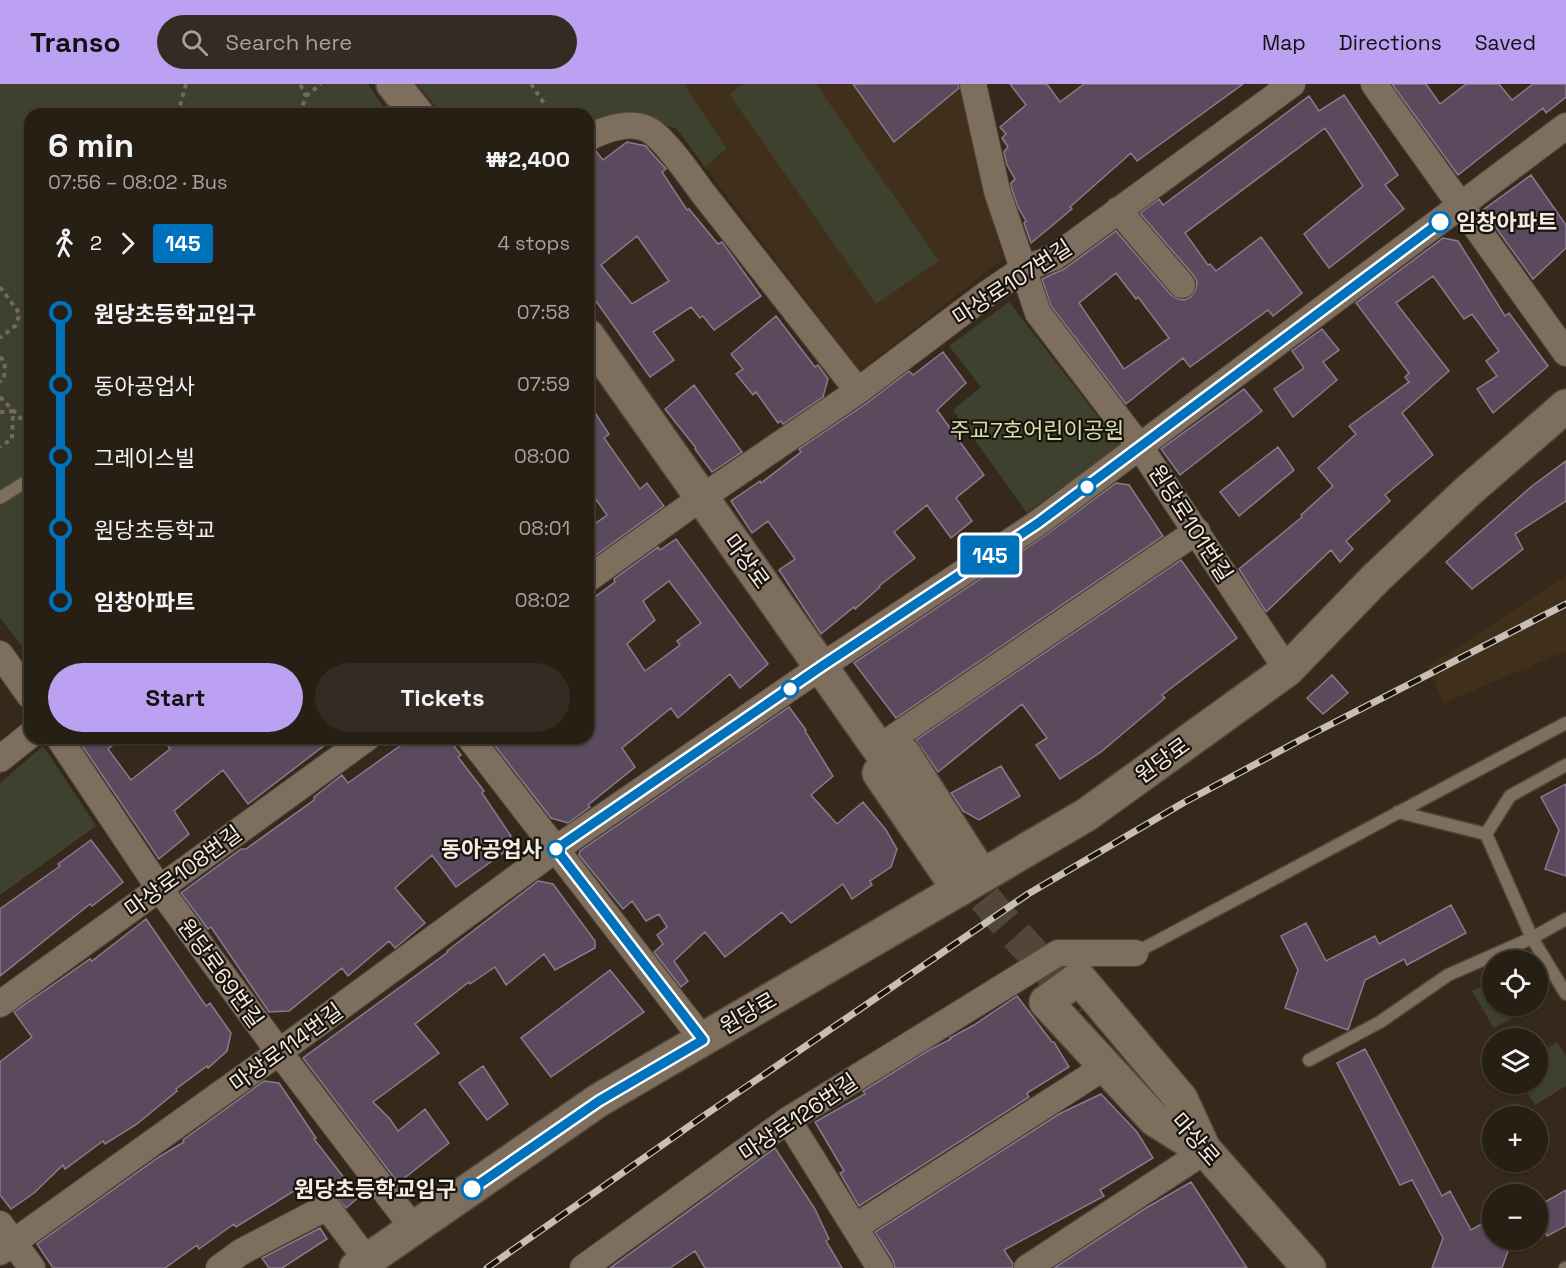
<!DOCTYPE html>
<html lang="en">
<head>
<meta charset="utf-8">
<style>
	:root { --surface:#281f14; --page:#342c22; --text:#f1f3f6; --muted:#a5a2a0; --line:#443d34; --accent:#bca0f2 }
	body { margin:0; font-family:"Space Grotesk","Noto Sans KR",sans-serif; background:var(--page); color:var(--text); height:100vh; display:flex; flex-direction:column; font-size:22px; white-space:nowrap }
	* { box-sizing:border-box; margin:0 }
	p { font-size:20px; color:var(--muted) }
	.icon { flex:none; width:33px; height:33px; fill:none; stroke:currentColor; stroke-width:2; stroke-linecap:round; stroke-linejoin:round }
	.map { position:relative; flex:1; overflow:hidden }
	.sheet { position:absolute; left:24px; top:24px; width:570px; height:636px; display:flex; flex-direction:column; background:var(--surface); border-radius:18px; box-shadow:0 2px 4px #0004,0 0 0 2px var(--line) }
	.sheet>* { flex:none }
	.badge { padding:0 12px; border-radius:4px; font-size:21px; line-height:39px }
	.fabs { position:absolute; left:1482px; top:866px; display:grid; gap:12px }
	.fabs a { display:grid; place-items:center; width:66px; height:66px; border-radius:50%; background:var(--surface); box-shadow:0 2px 4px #0004,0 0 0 2px var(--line); font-size:30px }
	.map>.badge { position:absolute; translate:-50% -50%; box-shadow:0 0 0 3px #fff }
	.legs { display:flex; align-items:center; gap:9px; height:66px; padding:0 24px; font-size:20px }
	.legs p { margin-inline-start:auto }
	.headline { display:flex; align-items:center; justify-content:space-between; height:102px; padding:0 24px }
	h1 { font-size:33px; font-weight:600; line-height:45px }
	.cta { display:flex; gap:12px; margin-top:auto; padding:12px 24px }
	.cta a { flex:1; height:69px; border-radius:36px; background:var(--accent); color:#111; font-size:24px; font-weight:600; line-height:69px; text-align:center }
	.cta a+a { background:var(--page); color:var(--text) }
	ul { padding:0 24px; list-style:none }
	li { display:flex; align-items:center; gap:21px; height:72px; font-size:22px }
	li i { display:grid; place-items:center; width:9px; height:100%; margin:0 8px; background:currentColor }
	li i::after { content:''; width:15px; height:15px; margin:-8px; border:4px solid; border-radius:50%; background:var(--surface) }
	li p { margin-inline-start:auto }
	li:first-child i { background:linear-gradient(#0000 50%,currentColor 0) }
	li:last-child i { background:linear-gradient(currentColor 50%,#0000 0) }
	header { display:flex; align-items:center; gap:36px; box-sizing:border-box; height:84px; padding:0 30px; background:var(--accent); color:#111 }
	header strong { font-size:28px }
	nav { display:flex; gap:33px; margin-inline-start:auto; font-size:21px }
	.search { width:420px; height:54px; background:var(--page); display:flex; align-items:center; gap:15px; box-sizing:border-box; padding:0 21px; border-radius:33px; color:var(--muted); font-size:22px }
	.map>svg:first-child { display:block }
</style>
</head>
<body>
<header>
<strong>Transo</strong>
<div class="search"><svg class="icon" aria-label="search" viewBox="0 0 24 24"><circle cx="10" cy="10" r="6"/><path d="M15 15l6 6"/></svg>Search here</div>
<nav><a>Map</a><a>Directions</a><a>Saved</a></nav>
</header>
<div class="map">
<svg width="1566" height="1184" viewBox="0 0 1566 1184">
	<rect width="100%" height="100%" fill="#36291b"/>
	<path fill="#402f1a" d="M684,0h277l42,175 -143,112 -155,-204 22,-20z
		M1566,492v75l-122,52 -17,-36z"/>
	<path fill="#3e412e" d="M0,0h368l20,30h-358v542l-30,-38z
		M417,0h267l43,64 -22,19 -29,-39 -28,-6 -60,6v-14h-146z
		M743,0h73l123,177 -63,43 -147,-210z
		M1009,218l111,143 -93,68 -74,-103 28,-23 -32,-41z
		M43,662l53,80 -96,69v-112z
		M1492,897v24h45l-43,23 -22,-37z
		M1557,958l9,14v30l-31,19 -14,-22h17v-28z"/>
	<path fill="#5b495e" stroke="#897a8c" stroke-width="1.5" fill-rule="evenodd" d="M853,0h105l1,4 -65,54z
		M1010,0h37l13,18 24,-18h159l-106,77 -6,-8 -61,54 2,2 -41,34 -7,-20 2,-2 -8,-14 -7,-20v-4l4,-4 -8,-14 -3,-13 4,-5 -6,-9 4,-4 -6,-7 26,-22z
		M1392,0h34l14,20 26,-20h33l13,16 21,-16h33v13l-20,16 -3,-5 -85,67z
		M1344,11l54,80 -13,10 19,24 -75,59 -25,-34 59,-48 -38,-58 -140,105 23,32 2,-1 6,7 45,-34 41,56 -29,23 -5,-6 -78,57 -7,-9 -57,46 -75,-98 -9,-27 22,-10 52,-38 55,64 7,4 7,1 6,-3 5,-8 1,-7 -3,-6 -54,-63 19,-14 4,6 146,-109 10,15zM1116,189l20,26 2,-2 31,41 -45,31 -45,-66z
		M627,58l19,4 3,4 17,19 -4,3 25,38 2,-1 29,35 4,-2 39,54 -47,34 -11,-14 -3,2 -9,-11 -38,25 21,28 -24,17 -62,-87v-137l8,-2 7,9zM637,152l32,45 -37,23 -31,-39z
		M1531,91l35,50v23l-33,31 -50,-69z
		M1443,154l15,3 47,75 4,-3 39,53 -55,47 -16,-24 20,-13 -11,-15 13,-10 -27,-37 -8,5 -31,-43 -37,27 53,68 -47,42 31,42 -48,40 5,6 -44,40 7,8 -13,13 -9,-12 -65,62 -27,-43 63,-52 -1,-2 32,-29 -15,-18 38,-34 -7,-8 60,-44 -4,-5 4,-4 -53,-70z
		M776,232l39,51 3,-2 10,14 -5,18 -40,27 -2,-3 -3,2 -22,-31 -3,3 -17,-21 7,-5 -12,-15z
		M1322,245l17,21 -16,12 14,18 -44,37 -19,-28 30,-21 -12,-17z
		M943,268l23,31 -29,27 47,65 -28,23 16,23 -21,17 -24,-33 -33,27 21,26 -36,28 1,1 -25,22 -1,-2 -33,27 -42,-64 16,-11 -27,-38 -16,12 -21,-32 29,-20 1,2 40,-31 -2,-3 68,-46 42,-32 4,4z
		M694,301l48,67 -30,20 -17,-23 1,-1 -31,-39z
		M1244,305l18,22 -82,64 -19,-26z
		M588,318l21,32 -5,4 36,51 7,-6 17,23 -68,49 -8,-11v-15l19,-14 -19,-27z
		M1278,363l16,23 -55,46 -19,-24z
		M1566,377v40l-51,33 8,15 -51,40 -26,-27 86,-76z
		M1116,399l13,2 34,51 -267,182 -42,-55 192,-128z
		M676,455l92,125 -28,24 -10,-14 -52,44 -7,-10 -49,40 13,19 -47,38 2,2 -22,16 -17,-5 -62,-80h99v-136l27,-20 -1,-3 44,-32 2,3zM669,497l32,42 -24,18 3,4 -35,26 -18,-27 28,-24 -12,-19z
		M1181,476l56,78 -75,57 3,3 -64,54 -41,27 -24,-34 11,-7 -25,-34 -84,68 -22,-32z
		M1332,591l16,18 -25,21 -16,-16z
		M789,623l17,23 -1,1 28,45 -22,19 26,29 26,-22 23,28 11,19 -6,18 -21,14 2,4 -20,14 -9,-15 -52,39 -9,-11 -57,45 -20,-25 -31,29 14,20 -7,6 -27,-35 9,-8 -6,-9 10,-8 -8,-13 -13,7 -14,-20 -9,8 -44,-54 1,-4z
		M77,654h46l-15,11 23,31 39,-31 -7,-11h171l-86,66 -25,-34 -49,41 15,23 -30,25z
		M411,654h37l13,17 -3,2 26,34 -2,2 29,43 -8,17 -47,34 -24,-32 -37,33 30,35 -30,25 -6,-7 -41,35 -6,-8 -53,43 -20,1 -58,-85 -3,2 -27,-36 60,-44h5l68,-49v-3l28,-22 6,8z
		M1001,682l19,30 -41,24 -16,-9 -12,-18z
		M1566,700v92l-21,-7 14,-39 -18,-33z
		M91,756l32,42 -31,24 -2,-2 -90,72v-67l60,-43 -2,-2z
		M538,797l15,3 42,57v7l-40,22 -11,-16 -38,31 -11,-18 -25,17 -1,-2 -54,42 24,29 -66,49 17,17 8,12 27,-22 24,34 -51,40 -95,-125 145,-106 -1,-1z
		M1451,821l15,28 -59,32 -3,-6 -39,21 -17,50 -63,-22 13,-38 -17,-34 25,-13 20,38 49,-25 4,8z
		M146,835l60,87 4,-3 21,30 -4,18 -19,17 -1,-2 -31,23 1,2 -40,33 -32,20 -2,-3 -38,28 -2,-4 -29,28 -23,16 -11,-14v-133l32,-25 -18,-25 76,-53 2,2z
		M610,886l34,42 -93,65 -30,-39z
		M1017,912l35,46h2l15,25 -42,26 2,4 -170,109 -19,-33 4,-2 -29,-49 50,-28 -2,-3 66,-41 22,-11 -1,-1 24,-13z
		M1365,965l77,147 8,-5 21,39 21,-12v21h20l-10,29h-70l11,-30 -31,-58 -12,5 -63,-122z
		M483,982l25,38 -21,16 -28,-37z
		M264,997l15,2 37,55 -2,1 45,58 -13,11 -12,-14 -10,-1 -11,-14 -77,48 -2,-3 -35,25 -2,-4 -32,23h-112l-16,-24 122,-87 25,-15 -1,-2z
		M1101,1010l36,38 16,26 -53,32 4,6 -100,54 9,14 -1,4h-117l-2,-8 -18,-28 184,-118z
		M775,1064l40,61 14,30 -3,2 16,27h-137l-10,-17 -25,17h-60z
		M1191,1098l56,86h-193l92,-60z
		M1566,1106v36l-19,10 -9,-18v-12z
		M320,1144l7,11 -45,29h-13l-7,-10z"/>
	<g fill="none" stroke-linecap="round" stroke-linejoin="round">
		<path stroke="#524639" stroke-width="33" stroke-dasharray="33 16" stroke-linecap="butt" d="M955,775c38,54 84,101 129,149"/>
		<defs>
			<path id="lane" d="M0,414l30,-19
				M1398,728l88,22 46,104 34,56
				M1486,750l24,-38 56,-31
				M1135,869l431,-230
				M1309,976l71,-38 68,-47 84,-37 34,-19
				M1565,1184h1"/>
			<path id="street" d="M973,0l24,107 41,122 102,134 147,223
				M1374,0l192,269
				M588,54c17,-9 43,-18 61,-8 15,8 42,47 53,62 52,67 104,133 156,199
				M1118,126l64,75
				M588,495l103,-74 167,-114 130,-98 34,-23 33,-13 237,-173
				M0,570l30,42
				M59,654l100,150 120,164 135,177
				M470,654l233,302
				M893,654l304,-207
				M0,675l30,-24
				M0,920l367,-266
				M788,1036l92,148
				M0,1140l32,44
				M855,1143l251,-161
				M0,1168l279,-200 277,-203 266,-183 216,-143 528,-397
				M219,1184l22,-16 86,-45 40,53
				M583,1184l205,-148 270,-167h77
				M1027,1184l178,-117"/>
			<path id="secondary" d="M393,0l24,30
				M588,252l317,450
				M904,670l78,122
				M879,689l80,117
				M1079,894l102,121 24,52 -50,-31 -109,-118z
				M1190,1049l119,135
				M356,1184l243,-168 487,-285 201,-145 88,-91 92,-87 99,-86"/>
		</defs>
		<use href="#lane" stroke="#51463a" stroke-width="15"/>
		<use href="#street" stroke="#51463a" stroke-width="28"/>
		<use href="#secondary" stroke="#51463a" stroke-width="36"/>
		<path stroke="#75695d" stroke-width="4" stroke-dasharray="4.5 4.5" stroke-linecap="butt" d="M531,0l20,30
			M306,12l15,-12
			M181,30l-2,-5 7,-25
			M300,30l6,-18 -6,-12
			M0,203l20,27 -5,12 -15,12
			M0,273l5,5 -1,17 -4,3
			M0,313l30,31
			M0,328l13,-1 -1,28 -12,8"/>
		<use href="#lane" stroke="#7d6e5e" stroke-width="12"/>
		<use href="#street" stroke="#7d6e5e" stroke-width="26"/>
		<use href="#secondary" stroke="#7d6e5e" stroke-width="33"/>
		<defs>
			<path id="rail" d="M487,1184l218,-153 323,-221 155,-91 121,-65 262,-134"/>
		</defs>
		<use href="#rail" stroke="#c8beb4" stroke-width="7"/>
		<use href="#rail" stroke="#19130d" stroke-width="4.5" stroke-dasharray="14" stroke-linecap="butt"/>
	</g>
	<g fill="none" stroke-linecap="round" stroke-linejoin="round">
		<defs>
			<path id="line-1" d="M472,1105l127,-88 104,-61 -147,-191 266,-183 216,-143 402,-301"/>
		</defs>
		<use href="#line-1" stroke="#fff" stroke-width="14"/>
		<use href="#line-1" stroke="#0072bc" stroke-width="9"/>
	</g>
	<g fill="#fff" stroke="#0072bc" stroke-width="3">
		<circle cx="1440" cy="138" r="10"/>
		<circle cx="1087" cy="403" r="8"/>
		<circle cx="790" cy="605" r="8"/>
		<circle cx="556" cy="765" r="8"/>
		<circle cx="472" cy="1105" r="10"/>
	</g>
	<g text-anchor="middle" stroke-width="4.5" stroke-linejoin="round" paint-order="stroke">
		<g font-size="22" font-weight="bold" fill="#f4ebe2" stroke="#19130d" text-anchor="end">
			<text x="1456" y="146" text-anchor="start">임창아파트</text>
			<text x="542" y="773">동아공업사</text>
			<text x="456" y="1113">원당초등학교입구</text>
		</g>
		<g font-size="22" fill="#f4ebe2" stroke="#19130d">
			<text transform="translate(1012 198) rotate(-33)" y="8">마상로107번길</text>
			<text transform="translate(1191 439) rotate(57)" y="8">원당로101번길</text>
			<text transform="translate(747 477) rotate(54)" y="8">마상로</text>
			<text transform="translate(1162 676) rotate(-36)" y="8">원당로</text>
			<text transform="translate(183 787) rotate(-36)" y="8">마상로108번길</text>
			<text transform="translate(221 889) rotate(54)" y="8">원당로69번길</text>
			<text transform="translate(748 929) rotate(-30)" y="8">원당로</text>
			<text transform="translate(286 963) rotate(-36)" y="8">마상로114번길</text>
			<text transform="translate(798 1033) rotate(-34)" y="8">마상로126번길</text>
			<text transform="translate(1196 1055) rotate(49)" y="8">마상로</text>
		</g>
		<g font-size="22" fill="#d7e0a9" stroke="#19130d">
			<text x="1037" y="354">주교7호어린이공원</text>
		</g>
	</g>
</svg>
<div class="fabs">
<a><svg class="icon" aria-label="locate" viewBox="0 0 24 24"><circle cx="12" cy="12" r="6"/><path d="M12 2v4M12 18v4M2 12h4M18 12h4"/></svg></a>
<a><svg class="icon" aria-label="layers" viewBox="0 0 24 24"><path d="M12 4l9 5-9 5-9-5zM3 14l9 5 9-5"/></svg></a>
<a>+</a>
<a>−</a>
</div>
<b class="badge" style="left:990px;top:471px;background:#0072bc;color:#fff">145</b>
<section class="sheet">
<div class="headline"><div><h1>6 min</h1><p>07:56 – 08:02 · Bus</p></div><b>₩2,400</b></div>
<div class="legs"><svg class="icon" aria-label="walk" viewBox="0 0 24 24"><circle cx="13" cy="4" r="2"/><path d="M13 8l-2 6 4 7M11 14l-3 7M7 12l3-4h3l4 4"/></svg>2<svg class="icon" aria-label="forward" viewBox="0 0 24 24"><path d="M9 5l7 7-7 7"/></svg><b class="badge" style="background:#0072bc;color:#fff">145</b><p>4 stops</p></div>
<ul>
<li><i style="color:#0072bc"></i><b>원당초등학교입구</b><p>07:58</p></li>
<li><i style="color:#0072bc"></i><span>동아공업사</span><p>07:59</p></li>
<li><i style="color:#0072bc"></i><span>그레이스빌</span><p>08:00</p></li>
<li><i style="color:#0072bc"></i><span>원당초등학교</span><p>08:01</p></li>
<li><i style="color:#0072bc"></i><b>임창아파트</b><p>08:02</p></li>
</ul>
<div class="cta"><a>Start</a><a>Tickets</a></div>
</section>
</div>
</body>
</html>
